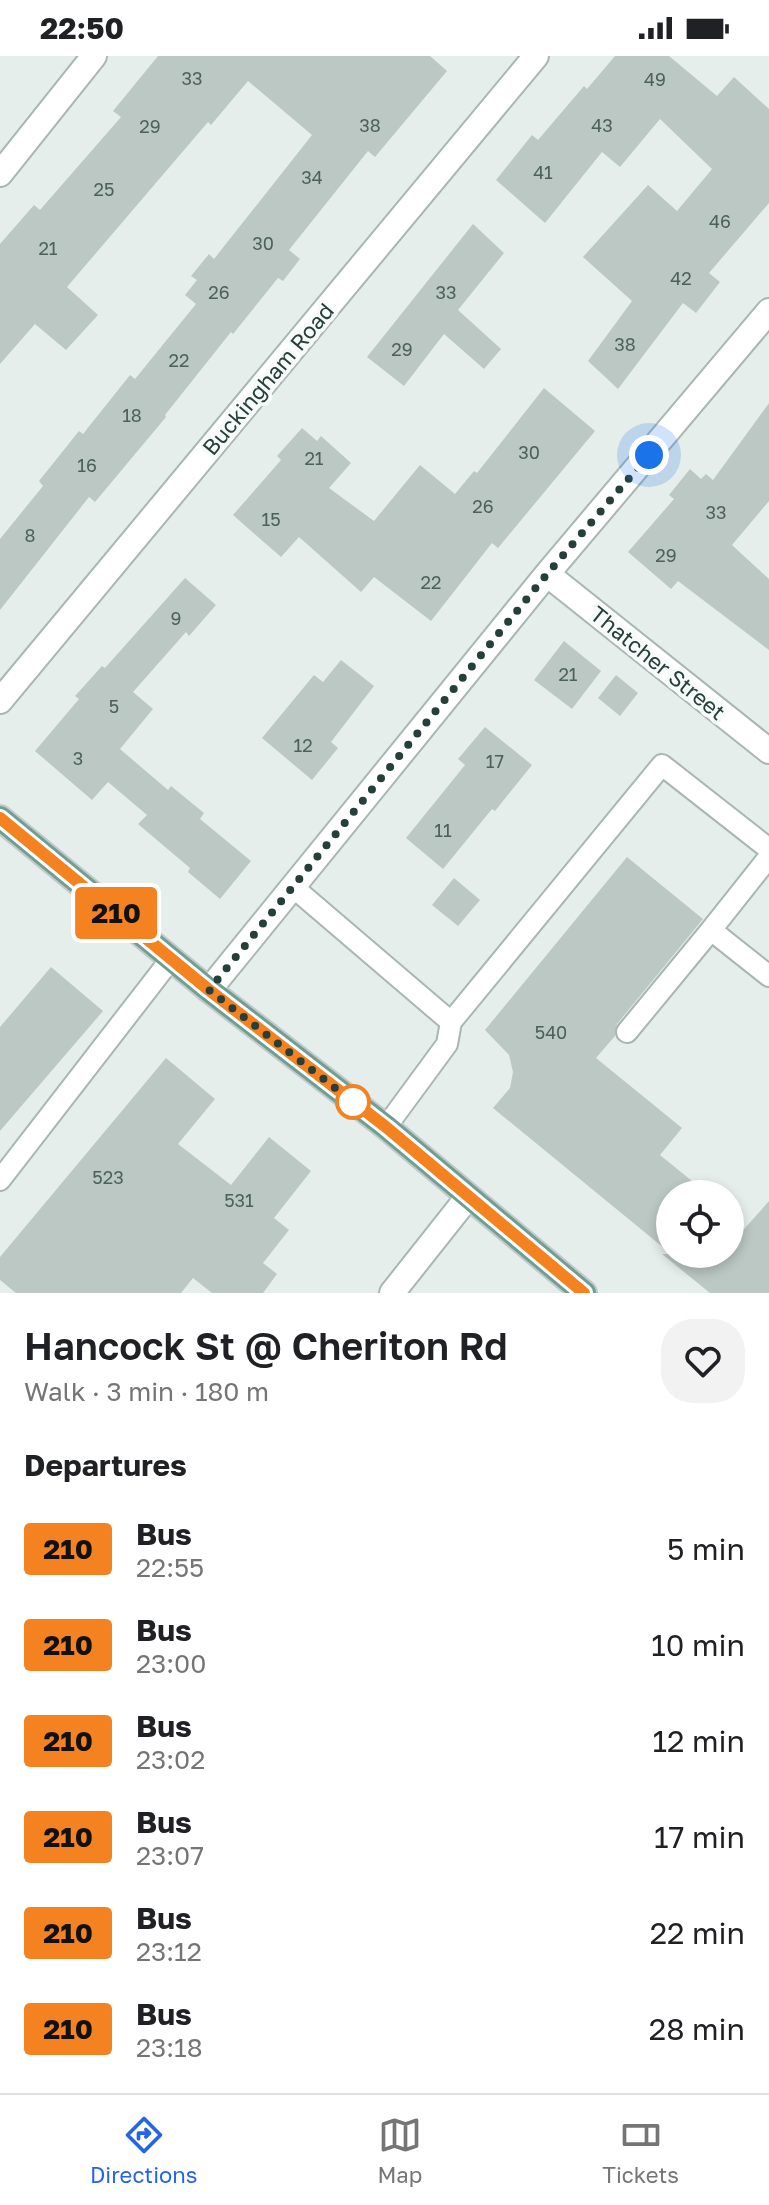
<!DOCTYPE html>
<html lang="en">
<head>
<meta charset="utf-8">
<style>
	:root { --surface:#fff; --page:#f2f2f2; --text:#202124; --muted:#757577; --line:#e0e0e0; --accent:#2563eb }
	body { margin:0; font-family:"Golos Text",sans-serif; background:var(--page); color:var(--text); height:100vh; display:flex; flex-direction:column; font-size:30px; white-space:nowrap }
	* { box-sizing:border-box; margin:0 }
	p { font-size:26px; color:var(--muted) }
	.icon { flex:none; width:44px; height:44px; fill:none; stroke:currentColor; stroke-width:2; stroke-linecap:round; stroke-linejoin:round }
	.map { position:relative; height:1237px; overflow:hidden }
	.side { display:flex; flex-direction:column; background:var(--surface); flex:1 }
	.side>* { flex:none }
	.badge { padding:0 16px; border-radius:6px; font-size:28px; line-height:52px }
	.fabs { position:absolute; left:656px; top:1124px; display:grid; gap:16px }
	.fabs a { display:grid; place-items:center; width:88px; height:88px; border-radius:50%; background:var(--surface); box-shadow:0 4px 12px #0003; font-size:40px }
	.you { position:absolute; width:40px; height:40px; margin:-20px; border:6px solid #fff; border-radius:50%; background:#1a73e8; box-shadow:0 0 0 12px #1a73e833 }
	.map>.badge { position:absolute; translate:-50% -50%; box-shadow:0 0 0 4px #fff }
	h2 { padding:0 24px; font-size:30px; line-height:72px }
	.round { display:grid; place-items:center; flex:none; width:84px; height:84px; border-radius:32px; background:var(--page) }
	.headline { display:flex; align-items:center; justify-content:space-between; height:136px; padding:0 24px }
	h1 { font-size:38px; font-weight:600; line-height:60px }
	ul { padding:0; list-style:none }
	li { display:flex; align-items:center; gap:24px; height:96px; padding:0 24px }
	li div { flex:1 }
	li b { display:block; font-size:30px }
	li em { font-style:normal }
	li .badge { min-width:88px; font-weight:700; text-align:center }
	.status { display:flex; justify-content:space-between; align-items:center; height:56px; padding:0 40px; background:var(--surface); direction:ltr }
	.status svg { height:22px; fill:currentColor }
	.tabs { display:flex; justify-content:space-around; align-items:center; height:112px; border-top:2px solid var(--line); background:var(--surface); font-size:22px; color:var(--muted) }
	.tabs a { display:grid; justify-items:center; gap:4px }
	.tabs .selected { color:var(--accent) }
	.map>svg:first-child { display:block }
</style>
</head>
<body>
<div class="status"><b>22:50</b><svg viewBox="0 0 49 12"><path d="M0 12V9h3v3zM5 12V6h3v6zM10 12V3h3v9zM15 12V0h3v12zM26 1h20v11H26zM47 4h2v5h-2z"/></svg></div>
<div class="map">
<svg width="769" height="1237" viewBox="0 0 769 1237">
	<rect width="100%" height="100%" fill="#e6eeeb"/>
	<path fill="#bcc8c4" d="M158,0h272l17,15 -72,86 -7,-6 -79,99 11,9 -17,22 -5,-3 -45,56 -2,-2 -66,83 1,2 -71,85 -6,-5 -89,113v-71l43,-53 -4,-5 40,-50 4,3 47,-59 5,4 61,-75 -11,-9 12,-15 -6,-4 18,-22 5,5 98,-124 -64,-54 -37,44 -3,-3 -141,165 31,28 -32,35 -31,-26 -35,40v-120l34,-39 6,5 81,-93 -8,-6z
		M615,0h54l48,40 17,-19 35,32v94l-60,70 11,9 -24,31 -13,-10 -65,86 -30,-28 44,-60 -49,-44 65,-72 29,26 35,-42 -52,-50 -40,48 -18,-15 -57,71 -49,-43 36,-45 6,5 46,-54 3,3z
		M473,168l31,29 -46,57 43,39 -17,20 -40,-35 -40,52 -37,-29z
		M544,332l51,43 -97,117 -6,-5 -61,78 -57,-44 -13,15 -62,-55 -18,20 -48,-42 48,-55 -4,-4 25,-28 15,13 4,-5 30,27 -22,25 45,33 46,-56 35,29 19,-23 3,2z
		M769,347v98l-37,44 37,34v71l-91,-69 -7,8 -43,-37 46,-53 -5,-4 21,-26 11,10 5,-5 7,6z
		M185,522l31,27 -27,31 -3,-4 -53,60 20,17 -33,40 48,41 3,-4 33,27 -4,6 51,42 -31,38 -32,-27 2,-4 -52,-44 9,-9 -39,-33 -16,18 -57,-49 44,-52 -4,-3 27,-30 3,2z
		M564,585l37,30 -29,38 -38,-29z
		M341,604l33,26 -43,56 7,6 -26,32 -50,-42 52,-63 9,7z
		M616,619l22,18 -18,23 -22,-18z
		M485,671l47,38 -37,46 -3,-2 -49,60 -37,-31 59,-73 -7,-6z
		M627,801l76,62 -86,105 -2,12 -19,22 86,70 -22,27 48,39h-38v59l-177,-145 17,-20 3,-16 -4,-17 -24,-25z
		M454,822l26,22 -22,26 -26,-21z
		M51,911l52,44 -103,120v-104z
		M166,1002l49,41 -37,45 53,41 38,-48 42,34 -37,47 15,12 -26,33 14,11 -14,19h-51l-19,-15 -12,15h-165l-16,-13v-23z
		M769,1145v92h-59l-48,-39h68v-9z"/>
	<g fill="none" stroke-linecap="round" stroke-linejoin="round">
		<defs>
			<path id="lane" d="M769,801l-58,73 58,46
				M293,831l158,135
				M627,976l84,-102
				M386,1071l61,-83 4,-22 211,-257 107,84
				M0,1124l171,-221"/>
			<path id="street" d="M0,118l94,-118
				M547,518l222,177
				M0,645l536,-645
				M209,934l338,-416 222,-263
				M392,1237l76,-96"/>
			<path id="primary" d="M0,762l209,172 177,137 198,166"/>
		</defs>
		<use href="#lane" stroke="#a9b6b2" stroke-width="24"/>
		<use href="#street" stroke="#a9b6b2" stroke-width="28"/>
		<use href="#primary" stroke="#c2c9c8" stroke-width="28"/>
		<use href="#lane" stroke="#fff" stroke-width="20"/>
		<use href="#street" stroke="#fff" stroke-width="24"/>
		<use href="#primary" stroke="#6e9f96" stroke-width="24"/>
	</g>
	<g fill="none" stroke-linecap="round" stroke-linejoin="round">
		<defs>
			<path id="line" d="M0,762l209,172 177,137 198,166"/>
		</defs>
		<use href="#line" stroke="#fff" stroke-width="18"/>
		<use href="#line" stroke="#f58220" stroke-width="12"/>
		<path stroke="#263f3a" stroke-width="8" stroke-dasharray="0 14.4" d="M353,1046l8,6 -152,-118 338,-416 102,-119"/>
	</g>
	<circle fill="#fff" stroke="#f58220" stroke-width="4" cx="353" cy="1046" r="16"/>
	<g text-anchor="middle" stroke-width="8" stroke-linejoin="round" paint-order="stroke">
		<g font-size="18" fill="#4c615c">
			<text x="192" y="29">33</text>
			<text x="655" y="30">49</text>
			<text x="370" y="76">38</text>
			<text x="602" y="76">43</text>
			<text x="150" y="77">29</text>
			<text x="543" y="123">41</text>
			<text x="312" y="128">34</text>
			<text x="104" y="140">25</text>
			<text x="720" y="172">46</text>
			<text x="263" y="194">30</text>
			<text x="48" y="199">21</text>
			<text x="681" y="229">42</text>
			<text x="219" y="243">26</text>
			<text x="446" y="243">33</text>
			<text x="625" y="295">38</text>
			<text x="402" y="300">29</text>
			<text x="179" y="311">22</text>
			<text x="132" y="366">18</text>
			<text x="529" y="403">30</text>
			<text x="314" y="409">21</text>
			<text x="87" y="416">16</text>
			<text x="483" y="457">26</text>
			<text x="716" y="463">33</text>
			<text x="271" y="470">15</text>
			<text x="30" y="486">8</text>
			<text x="666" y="506">29</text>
			<text x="431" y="533">22</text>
			<text x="176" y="569">9</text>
			<text x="568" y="625">21</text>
			<text x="114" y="657">5</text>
			<text x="303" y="696">12</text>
			<text x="78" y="709">3</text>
			<text x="495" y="712">17</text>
			<text x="443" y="781">11</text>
			<text x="551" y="983">540</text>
			<text x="108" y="1128">523</text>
			<text x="239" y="1151">531</text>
		</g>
		<g font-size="22" fill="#263f3a" stroke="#f7faf9">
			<text transform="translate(268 323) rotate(-50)" y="8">Buckingham Road</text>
			<text transform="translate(658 607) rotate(39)" y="8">Thatcher Street</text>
		</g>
	</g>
</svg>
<div class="fabs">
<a><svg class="icon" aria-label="locate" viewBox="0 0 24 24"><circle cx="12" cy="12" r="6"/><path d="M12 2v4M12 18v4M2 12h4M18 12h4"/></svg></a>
</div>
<div class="you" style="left:649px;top:399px"></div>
<b class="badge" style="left:116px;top:857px;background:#f58220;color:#111">210</b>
</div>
<section class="side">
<div class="headline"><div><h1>Hancock St @ Cheriton Rd</h1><p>Walk · 3 min · 180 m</p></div><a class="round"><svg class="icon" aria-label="heart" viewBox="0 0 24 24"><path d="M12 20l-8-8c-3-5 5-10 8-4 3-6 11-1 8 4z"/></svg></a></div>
<h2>Departures</h2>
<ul>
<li><span class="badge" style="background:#f58220;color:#111">210</span><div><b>Bus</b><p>22:55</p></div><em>5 min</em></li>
<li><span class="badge" style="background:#f58220;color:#111">210</span><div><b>Bus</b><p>23:00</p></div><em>10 min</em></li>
<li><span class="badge" style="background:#f58220;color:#111">210</span><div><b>Bus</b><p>23:02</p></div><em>12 min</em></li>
<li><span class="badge" style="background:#f58220;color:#111">210</span><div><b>Bus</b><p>23:07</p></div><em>17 min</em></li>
<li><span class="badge" style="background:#f58220;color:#111">210</span><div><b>Bus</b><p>23:12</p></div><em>22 min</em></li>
<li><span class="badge" style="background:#f58220;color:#111">210</span><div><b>Bus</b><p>23:18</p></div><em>28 min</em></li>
</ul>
</section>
<nav class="tabs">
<a class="selected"><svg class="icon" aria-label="directions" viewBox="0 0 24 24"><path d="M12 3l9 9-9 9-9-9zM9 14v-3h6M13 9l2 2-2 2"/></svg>Directions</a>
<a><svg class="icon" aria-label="map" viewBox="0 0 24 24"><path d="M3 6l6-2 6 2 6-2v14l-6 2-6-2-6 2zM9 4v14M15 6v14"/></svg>Map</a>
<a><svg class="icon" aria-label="tickets" viewBox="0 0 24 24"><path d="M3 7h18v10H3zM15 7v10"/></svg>Tickets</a>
</nav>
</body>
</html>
